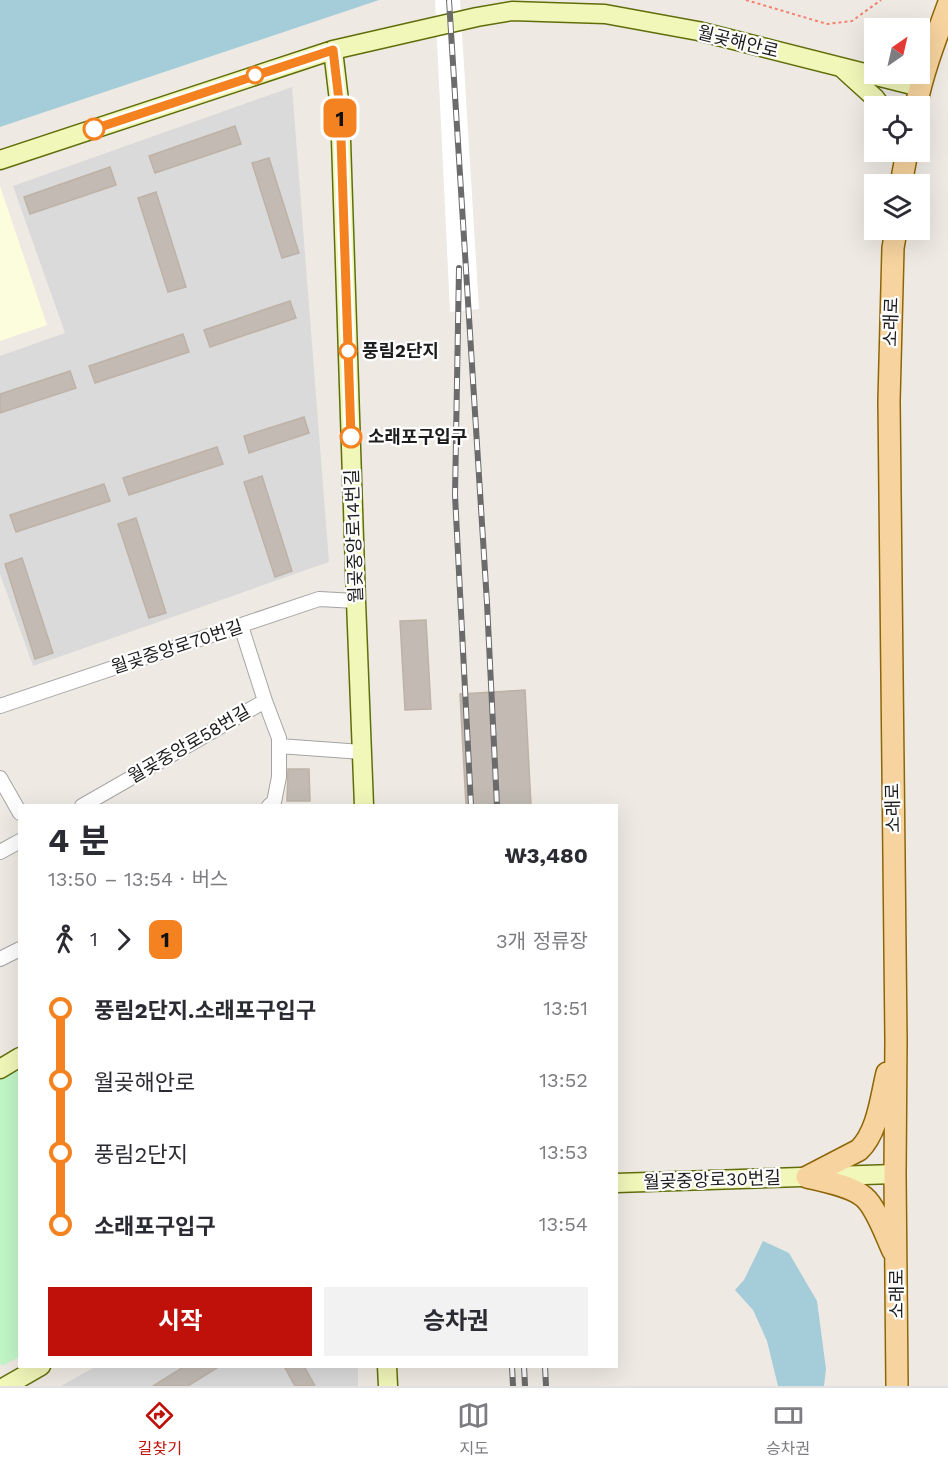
<!DOCTYPE html>
<html lang="ko">
<head>
<meta charset="utf-8">
<style>
	:root { --surface:#fff; --page:#f2f2f3; --text:#2b2b33; --muted:#7c7c81; --line:#e1e1e2; --accent:#c0100a }
	body { margin:0; font-family:"Work Sans","Noto Sans KR",sans-serif; background:var(--page); color:var(--text); height:100vh; display:flex; flex-direction:column; font-size:22px; white-space:nowrap }
	* { box-sizing:border-box; margin:0 }
	p { font-size:20px; color:var(--muted) }
	.icon { flex:none; width:33px; height:33px; fill:none; stroke:currentColor; stroke-width:2; stroke-linecap:round; stroke-linejoin:round }
	.map { position:relative; flex:1; overflow:hidden }
	.panel { position:absolute; left:18px; top:804px; width:600px; height:564px; display:flex; flex-direction:column; background:var(--surface); border-radius:0px; box-shadow:0 6px 24px #0002 }
	.panel>* { flex:none }
	.badge { padding:0 12px; border-radius:9px; font-size:21px; line-height:39px }
	.needle { width:39px; rotate:34deg }
	.buttons { position:absolute; left:864px; top:18px; display:grid; gap:12px }
	.buttons a { display:grid; place-items:center; width:66px; height:66px; border-radius:0px; background:var(--surface); box-shadow:0 6px 24px #0002; font-size:30px }
	.map>.badge { position:absolute; translate:-50% -50%; box-shadow:0 0 0 3px #fff }
	.legs { display:flex; align-items:center; gap:9px; height:66px; padding:0 30px; font-size:20px }
	.legs p { margin-inline-start:auto }
	.overview { display:flex; align-items:center; justify-content:space-between; height:102px; padding:0 30px }
	h1 { font-size:33px; font-weight:700; line-height:45px }
	.cta { display:flex; gap:12px; margin-top:auto; padding:12px 30px }
	.cta a { flex:1; height:69px; border-radius:0px; background:var(--accent); color:#fff; font-size:24px; font-weight:700; line-height:69px; text-align:center }
	.cta a+a { background:var(--page); color:var(--text) }
	ul { padding:0 30px; list-style:none }
	li { display:flex; align-items:center; gap:21px; height:72px; font-size:22px }
	li i { display:grid; place-items:center; width:9px; height:100%; margin:0 8px; background:currentColor }
	li i::after { content:''; width:15px; height:15px; margin:-8px; border:4px solid; border-radius:50%; background:var(--surface) }
	li p { margin-inline-start:auto }
	li:first-child i { background:linear-gradient(#0000 50%,currentColor 0) }
	li:last-child i { background:linear-gradient(currentColor 50%,#0000 0) }
	.dock { display:flex; justify-content:space-around; align-items:center; height:84px; border-top:2px solid var(--line); background:var(--surface); font-size:16px; color:var(--muted) }
	.dock a { display:grid; justify-items:center; gap:3px }
	.dock .active { color:var(--accent) }
	.map>svg:first-child { display:block }
</style>
</head>
<body>
<div class="map">
<svg width="948" height="1386" viewBox="0 0 948 1386">
	<rect width="100%" height="100%" fill="#eeeae3"/>
	<path fill="#dbdada" d="M292,87l37,475 -296,104 -33,-92v-218l65,-23 -52,-147z
		M95,1367h263v19h-297z"/>
	<path fill="#fcfddc" d="M0,186l47,139 -47,16z"/>
	<path fill="#c1f6c7" d="M19,1069v288l-17,9 -2,-4v-282z"/>
	<path fill="#a5ccd9" d="M0,0h379l-379,127z
		M763,1241l26,12 28,48 9,68 -2,17h-46l-11,-45 -14,-31 -18,-20 9,-10z"/>
	<path fill="#fff" d="M435,0h25l19,309 -29,3z"/>
	<path fill="#c2bab3" stroke="#beb2a6" stroke-width="1.5" d="M235,126l6,18 -86,29 -6,-17z
		M269,158l30,95 -17,5 -30,-95z
		M110,167l6,18 -86,29 -6,-17z
		M156,192l30,95 -18,5 -30,-94z
		M290,301l6,17 -86,29 -6,-17z
		M183,334l6,18 -94,31 -6,-17z
		M70,371l6,17 -76,25v-19z
		M304,417l5,16 -60,20 -5,-17z
		M217,447l6,17 -94,31 -6,-17z
		M262,476l30,95 -17,6 -31,-95z
		M104,484l6,17 -94,31 -6,-17z
		M136,518l30,95 -17,5 -31,-94z
		M22,558l31,95 -18,6 -30,-95z
		M426,620l5,89 -26,1 -5,-89z
		M525,690l6,116h-65l-6,-112z
		M288,769h21l1,32h-23z
		M185,1366h35l-32,20h-35z
		M284,1366h20l11,20h-20z"/>
	<g fill="none" stroke-linecap="round" stroke-linejoin="round">
		<defs>
			<path id="street" d="M241,626l24,75 14,37v39l-5,25 -5,4
				M0,706l319,-107 37,2
				M279,746l83,6
				M0,778l20,35
				M82,806l183,-105
				M0,852l20,-11
				M0,959l20,-10"/>
			<path id="secondary" d="M333,50l7,59 16,492 8,205
				M843,69l32,29 6,8
				M0,160l333,-110 144,-33 35,-6 93,3 93,17 222,56
				M0,1069l20,-12
				M616,1183l279,-9
				M387,1366l1,20
				M6,1386l35,-20"/>
			<path id="primary" d="M916,106c7,-35 20,-68 32,-101
				M901,184l6,-32
				M896,230l-3,18 -4,153 7,639 -1,134 2,212
				M807,1177l52,-27c19,-18 22,-53 28,-77
				M807,1177c17,4 44,9 57,20 12,10 22,39 29,54"/>
		</defs>
		<use href="#street" stroke="#a4a4a4" stroke-width="16"/>
		<use href="#secondary" stroke="#606e0a" stroke-width="21"/>
		<use href="#primary" stroke="#8e6607" stroke-width="24"/>
		<path stroke="#f3816f" stroke-width="2" stroke-dasharray="3 3" stroke-linecap="butt" d="M746,0l81,24 25,-3 29,-21"/>
		<use href="#street" stroke="#fff" stroke-width="14"/>
		<use href="#secondary" stroke="#f1f6b9" stroke-width="18"/>
		<use href="#primary" stroke="#f7d49f" stroke-width="21"/>
		<defs>
			<path id="rail" d="M449,0l38,603 10,203
				M459,268l-4,227 16,311
				M512,1366l1,20
				M524,1366l1,20
				M545,1366l1,20"/>
		</defs>
		<use href="#rail" stroke="#6b6b6b" stroke-width="6"/>
		<use href="#rail" stroke="#fff" stroke-width="4" stroke-dasharray="11" stroke-linecap="butt"/>
	</g>
	<g fill="none" stroke-linecap="round" stroke-linejoin="round">
		<defs>
			<path id="line-1" d="M94,129l239,-79 7,59 11,328"/>
		</defs>
		<use href="#line-1" stroke="#fff" stroke-width="14"/>
		<use href="#line-1" stroke="#f58220" stroke-width="9"/>
	</g>
	<g fill="#fff" stroke="#f58220" stroke-width="3">
		<circle cx="255" cy="75" r="8"/>
		<circle cx="94" cy="129" r="10"/>
		<circle cx="348" cy="351" r="8"/>
		<circle cx="351" cy="437" r="10"/>
	</g>
	<g text-anchor="middle" stroke-width="4.5" stroke-linejoin="round" paint-order="stroke">
		<g font-size="18" fill="#1d1d1d" stroke="#fff">
			<text transform="translate(738 42) rotate(14)" y="6">월곶해안로</text>
			<text transform="translate(891 322) rotate(-88)" y="6">소래로</text>
			<text transform="translate(354 536) rotate(-92)" y="6">월곶중앙로14번길</text>
			<text transform="translate(177 647) rotate(-18)" y="6">월곶중앙로70번길</text>
			<text transform="translate(189 744) rotate(-30)" y="6">월곶중앙로58번길</text>
			<text transform="translate(893 808) rotate(-91)" y="6">소래로</text>
			<text transform="translate(712 1180) rotate(-2)" y="6">월곶중앙로30번길</text>
			<text transform="translate(897 1294) rotate(-90)" y="6">소래로</text>
		</g>
		<g font-size="18" font-weight="bold" fill="#1d1d1d" stroke="#fff" text-anchor="start">
			<text x="362" y="357">풍림2단지</text>
			<text x="368" y="443">소래포구입구</text>
		</g>
	</g>
</svg>
<div class="buttons">
<a><svg class="needle" viewBox="-14 -14 28 28"><path d="M0-13l5 13h-10z" fill="#e53935"/><path d="M0 13l5-13h-10z" fill="#7c7c81"/></svg></a>
<a><svg class="icon" aria-label="locate" viewBox="0 0 24 24"><circle cx="12" cy="12" r="6"/><path d="M12 2v4M12 18v4M2 12h4M18 12h4"/></svg></a>
<a><svg class="icon" aria-label="layers" viewBox="0 0 24 24"><path d="M12 4l9 5-9 5-9-5zM3 14l9 5 9-5"/></svg></a>
</div>
<b class="badge" style="left:340px;top:118px;background:#f58220;color:#111">1</b>
<section class="panel">
<div class="overview"><div><h1>4 분</h1><p>13:50 – 13:54 · 버스</p></div><b>₩3,480</b></div>
<div class="legs"><svg class="icon" aria-label="walk" viewBox="0 0 24 24"><circle cx="13" cy="4" r="2"/><path d="M13 8l-2 6 4 7M11 14l-3 7M7 12l3-4h3l4 4"/></svg>1<svg class="icon" aria-label="forward" viewBox="0 0 24 24"><path d="M9 5l7 7-7 7"/></svg><b class="badge" style="background:#f58220;color:#111">1</b><p>3개 정류장</p></div>
<ul>
<li><i style="color:#f58220"></i><b>풍림2단지.소래포구입구</b><p>13:51</p></li>
<li><i style="color:#f58220"></i><span>월곶해안로</span><p>13:52</p></li>
<li><i style="color:#f58220"></i><span>풍림2단지</span><p>13:53</p></li>
<li><i style="color:#f58220"></i><b>소래포구입구</b><p>13:54</p></li>
</ul>
<div class="cta"><a>시작</a><a>승차권</a></div>
</section>
</div>
<nav class="dock">
<a class="active"><svg class="icon" aria-label="directions" viewBox="0 0 24 24"><path d="M12 3l9 9-9 9-9-9zM9 14v-3h6M13 9l2 2-2 2"/></svg>길찾기</a>
<a><svg class="icon" aria-label="map" viewBox="0 0 24 24"><path d="M3 6l6-2 6 2 6-2v14l-6 2-6-2-6 2zM9 4v14M15 6v14"/></svg>지도</a>
<a><svg class="icon" aria-label="tickets" viewBox="0 0 24 24"><path d="M3 7h18v10H3zM15 7v10"/></svg>승차권</a>
</nav>
</body>
</html>
